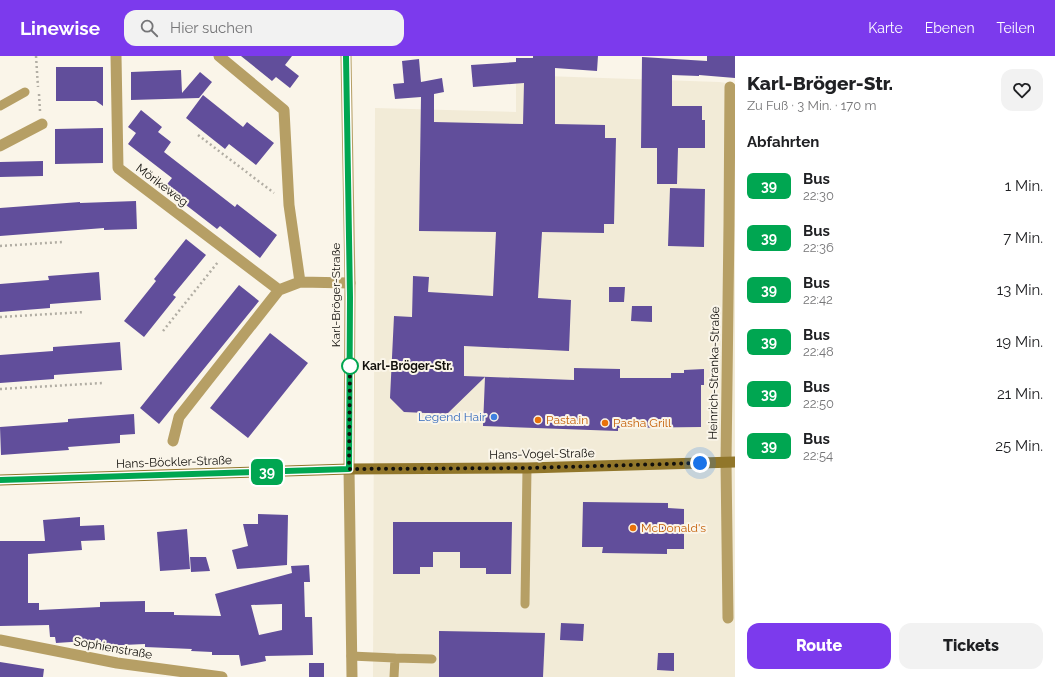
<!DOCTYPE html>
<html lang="de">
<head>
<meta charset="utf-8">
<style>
	:root { --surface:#fff; --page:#f2f2f2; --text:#202124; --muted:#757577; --accent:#7c3aed }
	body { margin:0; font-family:Raleway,sans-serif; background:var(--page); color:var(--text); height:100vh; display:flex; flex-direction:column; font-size:15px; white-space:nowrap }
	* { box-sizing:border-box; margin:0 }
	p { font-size:13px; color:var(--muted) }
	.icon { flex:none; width:22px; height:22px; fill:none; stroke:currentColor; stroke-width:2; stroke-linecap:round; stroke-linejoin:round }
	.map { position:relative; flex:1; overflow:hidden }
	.sheet { display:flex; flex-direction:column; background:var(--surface); width:320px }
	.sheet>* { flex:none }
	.badge { padding:0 8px; border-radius:6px; font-size:14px; line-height:26px }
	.you { position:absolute; width:20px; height:20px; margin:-10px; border:3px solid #fff; border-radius:50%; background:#1a73e8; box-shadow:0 0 0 6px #1a73e833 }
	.map>.badge { position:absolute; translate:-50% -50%; box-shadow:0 0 0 2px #fff }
	h2 { padding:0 12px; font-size:15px; line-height:36px }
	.round { display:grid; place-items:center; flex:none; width:42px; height:42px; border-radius:12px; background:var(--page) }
	.overview { display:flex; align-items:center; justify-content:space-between; height:68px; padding:0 12px }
	h1 { font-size:19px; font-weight:800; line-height:30px }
	.action { display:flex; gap:8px; margin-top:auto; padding:8px 12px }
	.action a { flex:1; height:46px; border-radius:12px; background:var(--accent); color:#fff; font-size:16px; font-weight:800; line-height:46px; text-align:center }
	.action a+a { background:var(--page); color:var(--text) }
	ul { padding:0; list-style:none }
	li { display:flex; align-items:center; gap:12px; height:52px; padding:0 12px }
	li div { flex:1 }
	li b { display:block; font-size:15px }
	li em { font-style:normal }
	li .badge { min-width:44px; font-weight:700; text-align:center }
	header { display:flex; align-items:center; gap:24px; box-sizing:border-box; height:56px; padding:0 20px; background:var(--accent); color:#fff }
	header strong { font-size:19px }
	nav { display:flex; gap:22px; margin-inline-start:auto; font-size:14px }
	.search { width:280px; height:36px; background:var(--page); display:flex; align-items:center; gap:10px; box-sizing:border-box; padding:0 14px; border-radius:12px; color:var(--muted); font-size:15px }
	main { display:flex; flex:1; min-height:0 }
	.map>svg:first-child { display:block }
</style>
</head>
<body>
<header>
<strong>Linewise</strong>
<div class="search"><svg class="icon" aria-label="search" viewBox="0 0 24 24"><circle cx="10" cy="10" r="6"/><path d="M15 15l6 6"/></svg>Hier suchen</div>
<nav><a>Karte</a><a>Ebenen</a><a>Teilen</a></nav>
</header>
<main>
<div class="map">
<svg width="735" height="621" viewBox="0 0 735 621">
	<rect width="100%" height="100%" fill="#faf5e9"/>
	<path fill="#f2ebd7" d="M516,19l203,7 16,2v593h-362l2,-569 141,4z"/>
	<path fill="#614e9b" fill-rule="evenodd" d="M241,0h51l-7,9 14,11 -9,12 -14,-11 -4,4z
		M533,0h65l-1,15 -42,-3v56l50,1v13h11l-2,86h-10v9l-62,-1 -4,66 33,2 -2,51 -105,-5v30l110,4v-12l46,1v9h51v-5h13v-3l20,-1v16h-3v42l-83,1v3l-135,-5 2,-49 -38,37 -43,-2 -14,-14 4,-82 18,1 1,-41 16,1 -1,15 65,4 3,-64 -77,-1 2,-134 -26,2 -2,-15 11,-1 -2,-22 17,-2 2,23 21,-4 2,14 -10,2v28l89,2 1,-41 -51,4 -2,-22 45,-3v-4h17z
		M707,0h28v22l-36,-3v1l-27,-1v31h30v14h3v28h-27l-1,36h-20v-36h-16l1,-91 65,4z
		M56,11h47v39l-7,-5h-40z
		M181,14l1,23 18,-21 12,10 -13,16 -68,2v-28z
		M203,39l40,32 4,-5 27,21 -18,22 -27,-21 -4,5 -39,-31z
		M141,54l21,17 -4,5 13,10 -7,10 71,55 2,-3 40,31 -17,23 -40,-32 -3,3 -53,-41 8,-10 -44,-34 8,-11 -8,-6z
		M103,72v35l-48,1v-35z
		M43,105v15l-43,1v-15z
		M670,132l35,1 -1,58 -36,-1z
		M136,145l1,28 -33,1v-2l-104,8v-28l80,-6v1z
		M186,183l20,16 -33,40 3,2 -32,40 -20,-16 32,-40 -2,-2z
		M99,216l2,28 -51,4v4l-50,4v-28l49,-4 -1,-4z
		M239,229l20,16 -100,123 -19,-16z
		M609,231h16l-1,15h-15z
		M632,250h20v16l-21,-1z
		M270,277l38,30 -60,75 -38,-30z
		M120,286l2,28 -68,5v4l-54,4v-28l53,-4v-4z
		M134,358l1,20 -15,1v8l-52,4 1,3 -68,5 -1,-28 68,-5v-3z
		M583,446l85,1v5l16,1v40h-17v5l-65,-1 1,-6h-21z
		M258,458l30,1 -1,50 -50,4 -5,-19 16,-4 -5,-22h15z
		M80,461v9l24,-1 1,15 -24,1 1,9 -54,4v49h11v7l61,-3v-5l45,-1v11h29v3l47,1 -6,-22 77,-21 -1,-7 18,-1 1,17h-6l1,35h7l1,38 -48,1 1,5 -25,5 -2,-11h-27v-3l-21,-1 1,-2 -47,-2v-3l-44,2v-6l-45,3 -1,-6h-5l-1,-12 -49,1v-85h45l-2,-21zM282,548v26l-23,5 -8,-30z
		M393,466h119l-1,52h-25v-6h-26v-16h-27v15h-13v7h-27z
		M187,473l3,40 -30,2 -3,-39z
		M190,501h16l4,14 -19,1z
		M561,567l23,1 -1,17 -23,-1z
		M439,575l106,2 -2,44h-104z
		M658,597h16v18l-17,-1z
		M0,606l44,7 -1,8h-43z
		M309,607h15v14h-15z"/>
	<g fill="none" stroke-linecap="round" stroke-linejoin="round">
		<path stroke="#b2aea4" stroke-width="2.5" stroke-dasharray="2 3" stroke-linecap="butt" d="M36,0l2,31
			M39,38l1,17
			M198,79l76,58
			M0,190l62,-4
			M0,261l84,-5
			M163,275l55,-69
			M0,333l103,-6"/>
		<path stroke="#b69f65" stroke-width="9" d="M0,50l25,-14
			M525,548l2,-136
			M351,600l44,2 -1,19
			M395,602l37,1"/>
		<path stroke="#b69f65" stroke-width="11" d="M116,0l2,112 161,122
			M219,0l65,54 5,95 11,77
			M0,90l42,-22
			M173,385l6,-24 100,-127 21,-8 50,1
			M349,413l3,208
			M728,562l-2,-156 3,-238 1,-137
			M0,584l117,23 105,14"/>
		<path stroke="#b69f65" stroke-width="11" d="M346,0l4,227 -1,186"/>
		<path stroke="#91762a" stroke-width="11" d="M0,424l349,-11 178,-1 208,-6"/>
	</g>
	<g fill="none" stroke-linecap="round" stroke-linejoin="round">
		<defs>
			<path id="line" d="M0,424l349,-11 1,-172 -4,-241"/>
		</defs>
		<use href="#line" stroke="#fff" stroke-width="9"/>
		<use href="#line" stroke="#00a651" stroke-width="6"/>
		<path stroke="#12100c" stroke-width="4" stroke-dasharray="0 7.2" d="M350,310v-2l-1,105 178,-1 173,-5"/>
	</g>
	<circle fill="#fff" stroke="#00a651" stroke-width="2" cx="350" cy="310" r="8"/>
	<circle fill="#3f7fe0" stroke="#faf5e9" stroke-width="1.5" cx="494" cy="361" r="4"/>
	<g fill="#e8710a" stroke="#faf5e9" stroke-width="1.5">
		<circle cx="538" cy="364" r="4"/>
		<circle cx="605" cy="367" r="4"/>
		<circle cx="633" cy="472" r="4"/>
	</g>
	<g text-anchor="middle" stroke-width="4" stroke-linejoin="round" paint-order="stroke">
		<g font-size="12" fill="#12100c" stroke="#faf5e9">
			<text transform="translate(162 129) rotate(37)" y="4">Mörikeweg</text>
			<text transform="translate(336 239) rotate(-90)" y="4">Karl-Bröger-Straße</text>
			<text transform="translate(714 317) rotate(-89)" y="4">Heinrich-Stranka-Straße</text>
			<text transform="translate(542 398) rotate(-1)" y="4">Hans-Vogel-Straße</text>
			<text transform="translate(174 406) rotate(-2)" y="4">Hans-Böckler-Straße</text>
			<text transform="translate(113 592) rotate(10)" y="4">Sophienstraße</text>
		</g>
		<g font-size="12" font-weight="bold" fill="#12100c" stroke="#faf5e9" text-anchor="start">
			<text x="362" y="314">Karl-Bröger-Str.</text>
		</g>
		<g font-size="12" fill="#366cbe" stroke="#faf5e9" text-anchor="end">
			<text x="486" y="365">Legend Hair</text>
		</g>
		<g font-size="12" fill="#c56008" stroke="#faf5e9" text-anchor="start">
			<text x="546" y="368">Pasta.in</text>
			<text x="613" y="371">Pasha Grill</text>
			<text x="641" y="476">McDonald's</text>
		</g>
	</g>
</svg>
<div class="you" style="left:700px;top:407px"></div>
<b class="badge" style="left:267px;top:416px;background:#00a651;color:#fff">39</b>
</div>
<section class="sheet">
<div class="overview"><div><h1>Karl-Bröger-Str.</h1><p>Zu Fuß · 3 Min. · 170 m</p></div><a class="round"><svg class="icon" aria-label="heart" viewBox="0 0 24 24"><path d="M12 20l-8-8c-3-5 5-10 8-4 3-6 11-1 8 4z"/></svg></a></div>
<h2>Abfahrten</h2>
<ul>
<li><span class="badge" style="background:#00a651;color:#fff">39</span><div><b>Bus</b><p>22:30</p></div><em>1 Min.</em></li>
<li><span class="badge" style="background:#00a651;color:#fff">39</span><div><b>Bus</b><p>22:36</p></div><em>7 Min.</em></li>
<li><span class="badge" style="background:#00a651;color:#fff">39</span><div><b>Bus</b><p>22:42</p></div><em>13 Min.</em></li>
<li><span class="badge" style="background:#00a651;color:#fff">39</span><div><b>Bus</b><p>22:48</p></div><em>19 Min.</em></li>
<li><span class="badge" style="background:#00a651;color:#fff">39</span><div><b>Bus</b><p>22:50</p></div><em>21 Min.</em></li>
<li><span class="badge" style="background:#00a651;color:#fff">39</span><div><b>Bus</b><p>22:54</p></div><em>25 Min.</em></li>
</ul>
<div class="action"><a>Route</a><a>Tickets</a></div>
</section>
</main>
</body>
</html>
